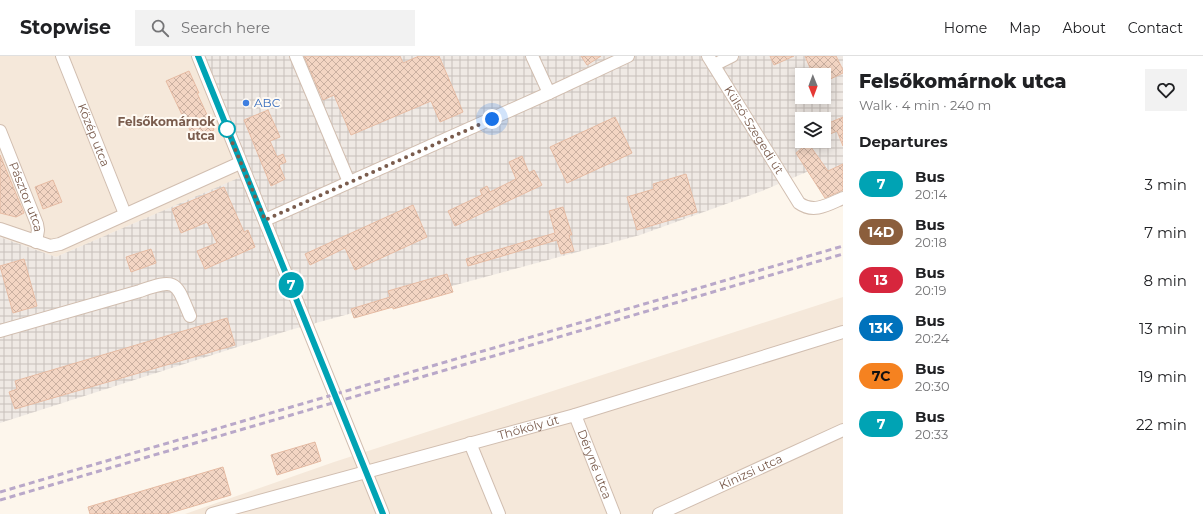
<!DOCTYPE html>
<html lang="en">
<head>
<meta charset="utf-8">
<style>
	:root { --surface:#fff; --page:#f2f2f2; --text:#202124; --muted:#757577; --line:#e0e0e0 }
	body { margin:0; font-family:Montserrat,sans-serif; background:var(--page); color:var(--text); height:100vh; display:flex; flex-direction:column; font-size:15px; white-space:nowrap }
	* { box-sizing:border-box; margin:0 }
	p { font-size:13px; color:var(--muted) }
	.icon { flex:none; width:22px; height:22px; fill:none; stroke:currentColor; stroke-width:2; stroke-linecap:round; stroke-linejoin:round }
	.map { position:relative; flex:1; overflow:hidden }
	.sheet { display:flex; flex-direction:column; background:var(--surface); width:360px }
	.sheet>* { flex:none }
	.badge { padding:0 8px; border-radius:13px; font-size:14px; line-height:26px }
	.needle { width:26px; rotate:179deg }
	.buttons { position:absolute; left:795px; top:12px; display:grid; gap:8px }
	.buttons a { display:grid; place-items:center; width:36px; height:36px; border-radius:0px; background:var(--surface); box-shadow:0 2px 10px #0003; font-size:20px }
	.you { position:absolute; width:20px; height:20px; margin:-10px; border:3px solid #fff; border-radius:50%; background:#1a73e8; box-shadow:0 0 0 6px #1a73e833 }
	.map>.badge { position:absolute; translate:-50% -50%; box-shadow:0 0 0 2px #fff }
	h2 { padding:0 16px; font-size:15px; line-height:36px }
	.round { display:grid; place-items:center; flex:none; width:42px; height:42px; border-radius:0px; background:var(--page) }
	.overview { display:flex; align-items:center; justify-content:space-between; height:68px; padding:0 16px }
	h1 { font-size:19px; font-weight:800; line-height:30px }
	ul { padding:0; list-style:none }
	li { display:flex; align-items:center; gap:12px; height:48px; padding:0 16px }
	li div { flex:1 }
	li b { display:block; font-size:15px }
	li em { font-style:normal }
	li .badge { min-width:44px; font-weight:700; text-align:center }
	header { display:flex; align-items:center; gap:24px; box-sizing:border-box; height:56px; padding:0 20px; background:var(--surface); border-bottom:1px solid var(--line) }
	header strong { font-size:19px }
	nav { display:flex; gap:22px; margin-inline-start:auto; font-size:14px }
	.search { width:280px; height:36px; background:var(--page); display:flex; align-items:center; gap:10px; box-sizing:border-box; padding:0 14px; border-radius:0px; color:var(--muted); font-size:15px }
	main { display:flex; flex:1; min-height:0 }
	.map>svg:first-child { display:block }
</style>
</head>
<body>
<header>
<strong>Stopwise</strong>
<div class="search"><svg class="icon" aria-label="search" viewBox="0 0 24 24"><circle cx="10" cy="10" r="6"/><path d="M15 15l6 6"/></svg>Search here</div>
<nav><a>Home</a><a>Map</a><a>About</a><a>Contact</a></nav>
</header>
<main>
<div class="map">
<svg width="843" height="458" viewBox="0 0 843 458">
	<defs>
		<pattern id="industrial-grid" width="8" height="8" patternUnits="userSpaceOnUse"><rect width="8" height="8" fill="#efe9e4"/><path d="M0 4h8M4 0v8" fill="none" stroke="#c7c0bb"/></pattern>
		<pattern id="building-cross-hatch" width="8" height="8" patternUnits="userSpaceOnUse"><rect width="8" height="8" fill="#f3d5c3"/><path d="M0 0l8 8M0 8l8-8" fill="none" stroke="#cab0a1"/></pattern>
	</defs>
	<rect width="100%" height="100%" fill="#fdf6ec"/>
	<path fill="#f5e8da" d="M0,0h194l50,120 -188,81 -56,-20z
		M843,241v217h-658l149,-52z"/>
	<path fill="url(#industrial-grid)" fill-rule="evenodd" d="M194,0h649v128l-21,10 -13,-23 -47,20 -122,44 -350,95 -290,93v-186l56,20 187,-81zM802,19h22v22h-22zM802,63h22v22h-22z"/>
	<path fill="url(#building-cross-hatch)" stroke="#e6bba3" d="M304,0h96l3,7 16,-7h20l24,56 -23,10 -9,-21 -80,34 -17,-40 -11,5z
		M581,0h20l-14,9z
		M770,0h24l-20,9z
		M805,0h31l7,14v3l-19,9v-7h-11z
		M189,15l10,22h-2l17,37 -21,8 -8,-20 -1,1 -18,-38z
		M268,54l12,27 -10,4 7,16 6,-3 3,8 -7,3 6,14 -14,7 -27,-66z
		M615,61l17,36 -65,30 -17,-36z
		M843,61v29l-6,-15 -9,4 -4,-10z
		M808,87l20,28 15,-7v26l-18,8 -29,-45z
		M0,99l24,58 -8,4 -16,-4z
		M522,100l7,17 5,-3 8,15 -87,41 -7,-15 34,-16 -2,-5 7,-4 3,6 26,-13 -7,-17z
		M686,118l11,38 -60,18 -10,-33 27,-8 -1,-5z
		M53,124l9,22 -19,7 -8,-22z
		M224,131l20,45 4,-2 7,17 -50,22 -8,-18 20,-8 -10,-21 -26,11 -9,-24z
		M413,149l14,32 -72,33 -10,-22 -35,17 -5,-11z
		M563,151l9,28h-3l5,16 -13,3 -4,-14 -89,26 -2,-7 89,-26 -6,-22z
		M151,193l5,14 -25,9 -5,-15z
		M24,203l13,47 -24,7 -13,-47z
		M447,218l6,18 -60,17v-2l-39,11 -3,-9 39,-12 -2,-6z
		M227,262l8,27 -220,64 -6,-17 8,-3 -2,-8z
		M315,386l6,19 -44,14 -6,-20z
		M223,411l8,28 -64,19h-77l-2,-7z"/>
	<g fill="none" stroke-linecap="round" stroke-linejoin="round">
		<defs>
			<g id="minor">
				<path id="s1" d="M62,0l63,158"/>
				<path d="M198,0l185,458"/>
				<path d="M296,0l53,126"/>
				<path d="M532,0l17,37"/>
				<path id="s2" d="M708,0l91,147c15,11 30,1 44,-5"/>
				<path d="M714,9l18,-9"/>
				<path id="s3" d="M0,75l37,93 1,6 -2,12"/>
				<path d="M265,164l284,-127 79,-37"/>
				<path d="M0,173l50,17 10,-2 180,-81"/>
				<path d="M0,275l140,-40c38,-14 36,-8 50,25"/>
				<path id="s4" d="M575,359l39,99"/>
				<path d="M470,387l29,71"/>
				<path id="s5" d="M212,458l363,-99 268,-83"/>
				<path id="s6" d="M659,458l184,-84"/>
			</g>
		</defs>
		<use href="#minor" stroke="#d1beb0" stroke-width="14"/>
		<use href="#minor" stroke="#fff" stroke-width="12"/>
		<path stroke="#b9a8c9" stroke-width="3" stroke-dasharray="6 4" stroke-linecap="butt" d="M0,436l843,-246
			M0,444l843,-246"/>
	</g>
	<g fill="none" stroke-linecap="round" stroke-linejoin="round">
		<defs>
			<path id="line" d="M198,0l185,458"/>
		</defs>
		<use href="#line" stroke="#fff" stroke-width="9"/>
		<use href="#line" stroke="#00a3b4" stroke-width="6"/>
		<path stroke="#7a5c4d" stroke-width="4" stroke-dasharray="0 7.2" d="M227,73l-3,-6 41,97 227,-101"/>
	</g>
	<circle fill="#3f7fe0" stroke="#fffaf3" stroke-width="1.5" cx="246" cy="47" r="4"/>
	<circle fill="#fff" stroke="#00a3b4" stroke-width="2" cx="227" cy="73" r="8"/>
	<g text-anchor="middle" stroke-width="4" stroke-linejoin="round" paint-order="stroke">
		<g font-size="12" fill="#366cbe" stroke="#fffaf3" text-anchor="start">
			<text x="254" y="51">ABC</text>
		</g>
		<g font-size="12" font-weight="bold" fill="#7a5c4d" stroke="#fffaf3" text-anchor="end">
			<text x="215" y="70">Felsőkomárnok<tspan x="215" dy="14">utca</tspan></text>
		</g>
		<g font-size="12" fill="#7a5c4d" stroke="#fffaf3">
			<text dy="4" stroke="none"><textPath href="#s2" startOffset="87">Külső-Szegedi út</textPath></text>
			<text dy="4" stroke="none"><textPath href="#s1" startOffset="85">Közép utca</textPath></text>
			<text dy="4" stroke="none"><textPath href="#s3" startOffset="71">Pásztor utca</textPath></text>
			<text dy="4" stroke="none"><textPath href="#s5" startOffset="328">Thököly út</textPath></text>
			<text dy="4" stroke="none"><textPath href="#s4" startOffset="53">Déryné utca</textPath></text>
			<text dy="4" stroke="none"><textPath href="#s6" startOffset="101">Kinizsi utca</textPath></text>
		</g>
	</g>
</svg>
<div class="buttons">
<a><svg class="needle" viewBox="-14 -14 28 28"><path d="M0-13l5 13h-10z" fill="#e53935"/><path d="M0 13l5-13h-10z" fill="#757577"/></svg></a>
<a><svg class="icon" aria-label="layers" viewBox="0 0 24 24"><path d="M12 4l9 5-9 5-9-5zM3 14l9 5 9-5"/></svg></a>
</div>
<div class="you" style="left:492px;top:63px"></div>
<b class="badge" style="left:291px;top:229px;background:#00a3b4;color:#fff">7</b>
</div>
<section class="sheet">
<div class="overview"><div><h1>Felsőkomárnok utca</h1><p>Walk · 4 min · 240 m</p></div><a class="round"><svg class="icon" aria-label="heart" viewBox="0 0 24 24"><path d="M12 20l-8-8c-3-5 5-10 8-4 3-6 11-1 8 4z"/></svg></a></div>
<h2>Departures</h2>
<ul>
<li><span class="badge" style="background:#00a3b4;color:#fff">7</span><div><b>Bus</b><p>20:14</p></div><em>3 min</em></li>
<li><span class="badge" style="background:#8b5e3c;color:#fff">14D</span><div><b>Bus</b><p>20:18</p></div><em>7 min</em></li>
<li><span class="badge" style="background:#d7263d;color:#fff">13</span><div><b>Bus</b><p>20:19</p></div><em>8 min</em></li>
<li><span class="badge" style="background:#0072bc;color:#fff">13K</span><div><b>Bus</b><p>20:24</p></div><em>13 min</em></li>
<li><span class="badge" style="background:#f58220;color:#111">7C</span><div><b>Bus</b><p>20:30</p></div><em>19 min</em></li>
<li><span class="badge" style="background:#00a3b4;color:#fff">7</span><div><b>Bus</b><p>20:33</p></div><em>22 min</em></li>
</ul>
</section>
</main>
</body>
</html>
